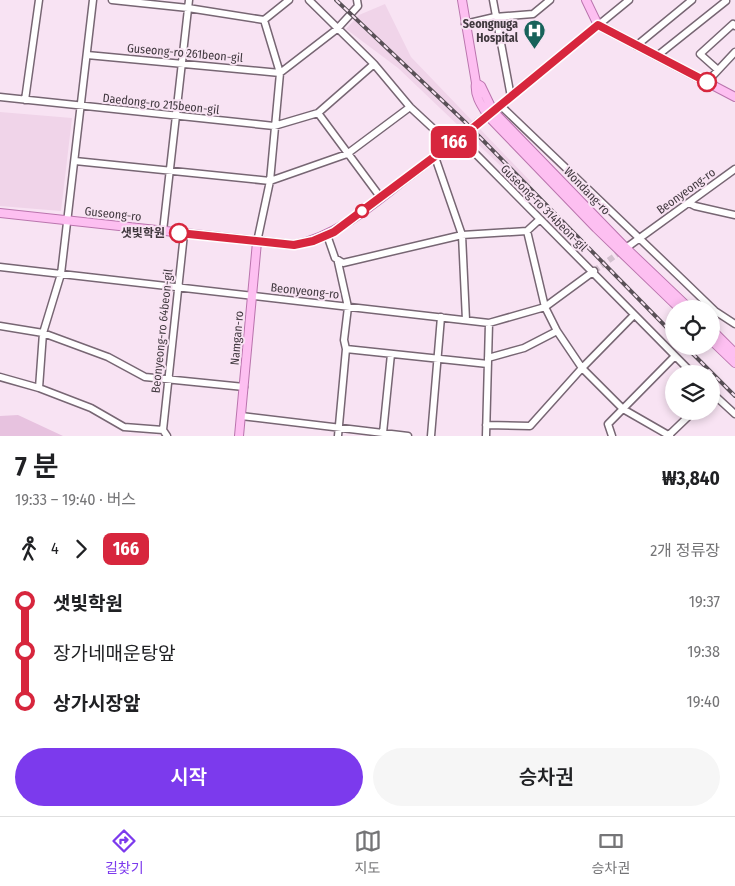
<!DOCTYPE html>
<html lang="ko">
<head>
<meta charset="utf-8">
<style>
	:root { --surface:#fff; --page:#f6f6f6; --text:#202124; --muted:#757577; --line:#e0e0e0; --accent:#7c3aed }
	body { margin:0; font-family:"Fira Sans Condensed","Noto Sans KR",sans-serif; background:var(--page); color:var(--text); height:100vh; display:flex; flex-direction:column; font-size:19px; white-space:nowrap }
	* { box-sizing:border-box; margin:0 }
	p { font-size:16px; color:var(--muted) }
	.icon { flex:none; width:28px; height:28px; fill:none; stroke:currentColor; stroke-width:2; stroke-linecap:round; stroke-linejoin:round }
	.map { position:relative; height:436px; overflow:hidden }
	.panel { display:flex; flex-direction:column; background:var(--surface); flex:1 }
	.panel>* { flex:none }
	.badge { padding:0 10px; border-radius:8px; font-size:18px; line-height:32px }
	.buttons { position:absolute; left:665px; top:300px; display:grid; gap:10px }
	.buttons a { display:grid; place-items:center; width:55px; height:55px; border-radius:50%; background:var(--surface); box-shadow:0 2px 8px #0003; font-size:25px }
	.map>.badge { position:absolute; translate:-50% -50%; box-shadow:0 0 0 2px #fff }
	.legs { display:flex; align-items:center; gap:8px; height:55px; padding:0 15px; font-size:16px }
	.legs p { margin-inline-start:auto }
	.summary { display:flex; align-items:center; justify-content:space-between; height:85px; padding:0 15px }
	h1 { font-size:28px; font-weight:600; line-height:38px }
	.cta { display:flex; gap:10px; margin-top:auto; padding:10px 15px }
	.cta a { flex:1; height:58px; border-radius:30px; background:var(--accent); color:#fff; font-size:20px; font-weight:600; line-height:58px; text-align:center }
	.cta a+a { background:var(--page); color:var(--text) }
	ul { padding:0 15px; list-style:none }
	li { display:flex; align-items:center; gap:18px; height:50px; font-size:19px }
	li i { display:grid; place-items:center; width:8px; height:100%; margin:0 6px; background:currentColor }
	li i::after { content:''; width:12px; height:12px; margin:-6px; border:4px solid; border-radius:50%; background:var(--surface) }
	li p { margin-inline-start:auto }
	li:first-child i { background:linear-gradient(#0000 50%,currentColor 0) }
	li:last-child i { background:linear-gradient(currentColor 50%,#0000 0) }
	.tabs { display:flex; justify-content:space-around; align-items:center; height:70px; border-top:1px solid var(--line); background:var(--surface); font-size:14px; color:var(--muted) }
	.tabs a { display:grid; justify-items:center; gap:2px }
	.tabs .active { color:var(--accent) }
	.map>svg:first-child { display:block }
</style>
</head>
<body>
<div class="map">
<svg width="735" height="436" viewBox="0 0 735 436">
	<rect width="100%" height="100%" fill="#f8e3f3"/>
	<path fill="#f0d4e9" d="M385,4l26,53 120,125 -5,8 -128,-122 -52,-39 13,-14z
		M0,112l72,6 -11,93 -61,-5z"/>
	<path fill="#e7c2df" d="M18,415l45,21h-63v-20z"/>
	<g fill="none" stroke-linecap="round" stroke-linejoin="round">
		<path stroke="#d3c1cf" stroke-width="6" stroke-dasharray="6 3" stroke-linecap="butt" d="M594,271l29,-21"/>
		<defs>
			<path id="minor" d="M112,0l76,8 76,12
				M309,0l65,64 36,43 41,38
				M493,0l18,97
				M264,20l25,-20
				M465,24l30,-7 38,-3 17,-14
				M636,46l56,-46
				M87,55l193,18 57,-44 21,-23 -1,-6
				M657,56l69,-55
				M718,70l-18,-16 33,-30 2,2
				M707,82l28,-30
				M0,97l274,29 44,-13 56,-49
				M25,100l14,-100
				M500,105l184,176 31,30 20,13
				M498,107l131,-107
				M318,113l63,85
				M460,138l233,236
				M435,157l27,78 4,85
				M75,161l195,20 77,-27 63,-47
				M689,203l6,3 40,9
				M163,231l26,-231
				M527,231l18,76 12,24 25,37 41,41 47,27
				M327,235l8,23 8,5 119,-28 65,-4 13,-12
				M257,242l13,-61 10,-108 -16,-53
				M626,248l109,-79
				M0,267l489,56 56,-16 49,-36
				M0,326l43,7 65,24 37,20 99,10
				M346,349l142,15
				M488,358l36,-10 33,-17
				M0,377l39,11 52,20 33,19 39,3 4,6
				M39,388l4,-55 18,-59 32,-274
				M711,392l24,22
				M241,416l167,20
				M486,425l44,1 52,-58 52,-53
				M163,430l21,-196
				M383,433l8,-79
				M669,435l25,-24
				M338,436l8,-87 -2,-9 4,-33 -10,-45
				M431,436l10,-119
				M486,436l3,-113
				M612,436l-4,-12 67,-68"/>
			<path id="major" d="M462,0l14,83c-2,12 5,22 12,33l108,112 84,81
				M586,0l12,25 137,72
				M476,83l5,3 12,25 133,137 64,61
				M0,213l294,32c44,-9 79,-41 114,-68 29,-22 57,-43 85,-66
				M711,329l24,24
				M711,340l24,23
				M239,436l18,-194"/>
		</defs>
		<use href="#minor" stroke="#776673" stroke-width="9"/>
		<use href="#major" stroke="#ba74ad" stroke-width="10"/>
		<use href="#minor" stroke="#fff" stroke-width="6"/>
		<use href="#major" stroke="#fdbff1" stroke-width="8"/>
		<defs>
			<path id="rail" d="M336,0l129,122 209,213
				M685,346l50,50"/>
		</defs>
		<use href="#rail" stroke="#595057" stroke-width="4"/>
		<use href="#rail" stroke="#f8e3f3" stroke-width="2" stroke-dasharray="5.5" stroke-linecap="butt"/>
	</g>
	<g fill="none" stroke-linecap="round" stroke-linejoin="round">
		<defs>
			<path id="line-1" d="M179,233l115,12 19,-4 21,-9 140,-105 124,-102 109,57"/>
		</defs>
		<use href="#line-1" stroke="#fff" stroke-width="11"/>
		<use href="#line-1" stroke="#d7263d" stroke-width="8"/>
	</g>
	<defs>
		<symbol id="hospital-pin" viewBox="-11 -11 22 30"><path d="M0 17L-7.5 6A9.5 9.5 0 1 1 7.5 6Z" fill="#17625a" stroke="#f8e3f3"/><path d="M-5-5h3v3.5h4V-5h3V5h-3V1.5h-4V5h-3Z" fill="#fff"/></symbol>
	</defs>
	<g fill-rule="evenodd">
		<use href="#hospital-pin" x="522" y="18" width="25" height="34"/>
	</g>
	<g fill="#fff" stroke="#d7263d" stroke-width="2.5">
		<circle cx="707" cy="82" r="9"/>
		<circle cx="362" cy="211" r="6"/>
		<circle cx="179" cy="233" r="9"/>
	</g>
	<g text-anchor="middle" stroke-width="4" stroke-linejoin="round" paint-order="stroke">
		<g font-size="12" font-weight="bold" fill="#41393f" stroke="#f8e3f3" text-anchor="end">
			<text x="518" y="28">Seongnuga<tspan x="518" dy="14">Hospital</tspan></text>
		</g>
		<g font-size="12" fill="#41393f" stroke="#f8e3f3">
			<text transform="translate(185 53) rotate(5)" y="4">Guseong-ro 261beon-gil</text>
			<text transform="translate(161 104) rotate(6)" y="4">Daedong-ro 215beon-gil</text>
			<text transform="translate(587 191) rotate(46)" y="4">Wondang-ro</text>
			<text transform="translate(686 191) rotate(-36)" y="4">Beonyeong-ro</text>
			<text transform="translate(544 208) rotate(45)" y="4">Guseong-ro 314beon-gil</text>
			<text transform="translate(113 214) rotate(6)" y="4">Guseong-ro</text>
			<text transform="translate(305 291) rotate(6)" y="4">Beonyeong-ro</text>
			<text transform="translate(162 331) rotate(-84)" y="4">Beonyeong-ro 64beon-gil</text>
			<text transform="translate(237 338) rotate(-85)" y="4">Namgan-ro</text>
		</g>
		<g font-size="12" font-weight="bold" fill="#41393f" stroke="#f8e3f3" text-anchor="end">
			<text x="165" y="237">샛빛학원</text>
		</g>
	</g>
</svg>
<div class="buttons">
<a><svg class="icon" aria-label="locate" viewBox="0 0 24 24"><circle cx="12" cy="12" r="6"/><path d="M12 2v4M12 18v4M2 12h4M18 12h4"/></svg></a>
<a><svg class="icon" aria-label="layers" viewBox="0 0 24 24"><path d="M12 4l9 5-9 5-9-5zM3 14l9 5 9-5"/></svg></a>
</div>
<b class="badge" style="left:454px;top:142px;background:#d7263d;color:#fff">166</b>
</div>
<section class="panel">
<div class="summary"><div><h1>7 분</h1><p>19:33 – 19:40 · 버스</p></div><b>₩3,840</b></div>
<div class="legs"><svg class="icon" aria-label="walk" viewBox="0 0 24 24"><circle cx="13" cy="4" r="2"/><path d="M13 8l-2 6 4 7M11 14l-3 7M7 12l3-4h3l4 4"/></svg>4<svg class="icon" aria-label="forward" viewBox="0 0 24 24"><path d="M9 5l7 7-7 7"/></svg><b class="badge" style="background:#d7263d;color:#fff">166</b><p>2개 정류장</p></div>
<ul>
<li><i style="color:#d7263d"></i><b>샛빛학원</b><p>19:37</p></li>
<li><i style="color:#d7263d"></i><span>장가네매운탕앞</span><p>19:38</p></li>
<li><i style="color:#d7263d"></i><b>상가시장앞</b><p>19:40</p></li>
</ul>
<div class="cta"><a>시작</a><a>승차권</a></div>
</section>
<nav class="tabs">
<a class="active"><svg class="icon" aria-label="directions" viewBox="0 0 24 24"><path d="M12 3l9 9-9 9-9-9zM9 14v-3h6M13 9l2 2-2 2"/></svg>길찾기</a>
<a><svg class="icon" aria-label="map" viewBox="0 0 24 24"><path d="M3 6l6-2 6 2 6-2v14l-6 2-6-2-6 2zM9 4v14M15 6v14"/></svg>지도</a>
<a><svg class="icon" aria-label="tickets" viewBox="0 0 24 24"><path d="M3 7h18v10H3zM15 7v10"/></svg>승차권</a>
</nav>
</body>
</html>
